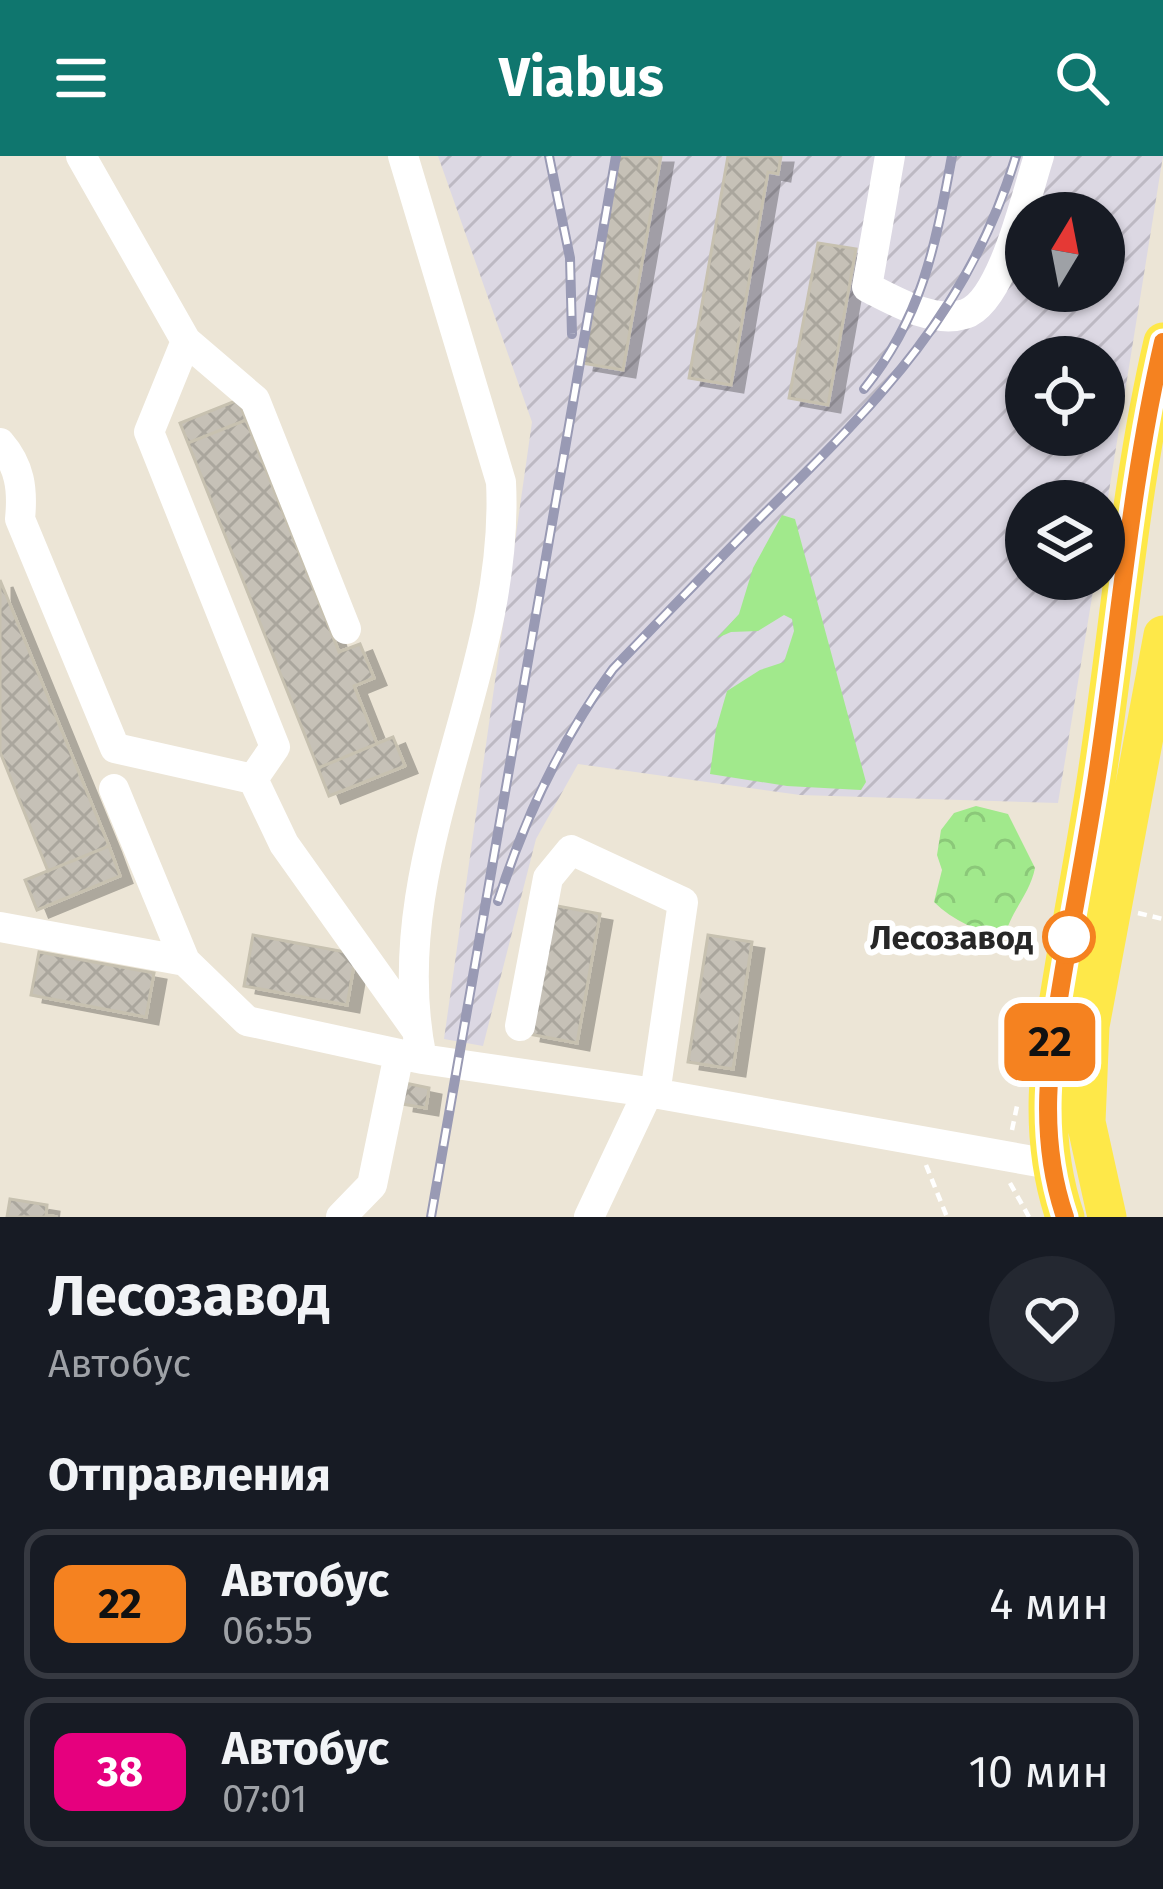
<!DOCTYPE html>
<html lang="ru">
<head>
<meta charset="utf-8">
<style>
	:root { --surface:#171b24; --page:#242831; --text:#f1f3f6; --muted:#9ea1a6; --line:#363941; --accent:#0f766e }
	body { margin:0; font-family:"Fira Sans",sans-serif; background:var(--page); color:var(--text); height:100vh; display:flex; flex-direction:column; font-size:45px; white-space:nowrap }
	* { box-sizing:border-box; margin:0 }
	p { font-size:39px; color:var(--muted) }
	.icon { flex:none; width:66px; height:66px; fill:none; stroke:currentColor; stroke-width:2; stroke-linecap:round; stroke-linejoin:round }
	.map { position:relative; height:1061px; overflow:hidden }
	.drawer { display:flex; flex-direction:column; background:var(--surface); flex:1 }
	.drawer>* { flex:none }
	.badge { padding:0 24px; border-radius:18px; font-size:42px; line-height:78px }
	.needle { width:78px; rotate:10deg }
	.fabs { position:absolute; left:1005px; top:36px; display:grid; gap:24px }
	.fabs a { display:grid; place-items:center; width:120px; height:120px; border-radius:50%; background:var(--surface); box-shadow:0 3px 9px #0004; font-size:60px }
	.map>.badge { position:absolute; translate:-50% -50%; box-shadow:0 0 0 6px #fff }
	h2 { padding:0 48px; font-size:45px; line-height:108px }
	.round { display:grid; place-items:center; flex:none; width:126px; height:126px; border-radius:63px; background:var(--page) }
	.summary { display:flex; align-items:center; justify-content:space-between; height:204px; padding:0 48px }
	h1 { font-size:57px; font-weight:700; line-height:90px }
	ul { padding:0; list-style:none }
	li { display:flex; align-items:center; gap:36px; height:150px; margin:0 24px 18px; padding:0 24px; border:6px solid var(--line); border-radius:24px }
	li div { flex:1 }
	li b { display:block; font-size:45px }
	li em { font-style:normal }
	li .badge { min-width:132px; font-weight:700; text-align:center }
	header { display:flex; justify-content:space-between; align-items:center; height:156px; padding:0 48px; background:var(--accent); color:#fff; font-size:54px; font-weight:700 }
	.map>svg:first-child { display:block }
</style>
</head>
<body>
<header><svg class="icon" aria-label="menu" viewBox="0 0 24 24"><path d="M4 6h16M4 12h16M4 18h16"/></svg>Viabus<svg class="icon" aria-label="search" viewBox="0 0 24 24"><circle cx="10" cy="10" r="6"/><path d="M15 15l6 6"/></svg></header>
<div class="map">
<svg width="1163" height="1061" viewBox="0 0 1163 1061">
	<defs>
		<pattern id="industrial-furrows" width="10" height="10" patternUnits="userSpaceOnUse" patternTransform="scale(3)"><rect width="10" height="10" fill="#dcd8e3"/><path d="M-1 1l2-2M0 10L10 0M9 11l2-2" fill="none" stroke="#bdb9c3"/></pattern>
		<pattern id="forest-crowns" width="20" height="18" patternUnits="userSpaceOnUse" patternTransform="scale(3)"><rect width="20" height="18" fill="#a1e98c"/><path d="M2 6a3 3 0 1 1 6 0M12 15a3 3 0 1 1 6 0" fill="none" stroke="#8bc879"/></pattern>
		<pattern id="building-cross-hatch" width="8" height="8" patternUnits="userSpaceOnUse" patternTransform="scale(3)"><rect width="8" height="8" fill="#c6c1b7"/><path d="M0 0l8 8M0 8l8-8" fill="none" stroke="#aaa69d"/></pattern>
		<filter id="shadow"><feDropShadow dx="12" dy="7" stdDeviation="0" flood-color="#0004"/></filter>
	</defs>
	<rect width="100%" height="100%" fill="#ece5d6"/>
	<path fill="url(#industrial-furrows)" fill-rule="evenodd" d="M438,0h725l-59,366v-21h-78v78h69l-37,224 -258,-8 -222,-31 -42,75 -53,207 -39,-7 88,-617zM1026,57h78v78h-78zM1026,201h78v78h-78z"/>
	<path fill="#a1e98c" d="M782,359l13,4 71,263 -5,8 -74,-4 -77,-12 6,-45 11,-38 33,-21 24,-8 10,-31 -2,-12 -8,-4 -26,16 -27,1 -14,6 22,-24 14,-46z"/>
	<path fill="url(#forest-crowns)" d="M976,650l32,8 27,54c-5,26 -25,44 -30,69 -26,-5 -52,-16 -71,-35l8,-32 -5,-15 4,-25 13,-17z"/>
	<path fill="url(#building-cross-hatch)" stroke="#c7c1b0" stroke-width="3" filter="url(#shadow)" d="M619,0h42l-38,214 -41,-7z
		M728,0h53l-3,18 -10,-2 -37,213 -42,-7z
		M818,87l38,6 -28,156 -39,-7z
		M238,244l8,20 -58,23 -8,-20z
		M246,264l93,232 21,-8 14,34 -20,8 23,58 -59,24 -130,-325z
		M0,424l109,266 -61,25 -48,-119z
		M393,581l12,29 -76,30 -11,-28z
		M109,690l11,30 -83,34 -12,-30z
		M552,749l48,9 -23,129 -48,-9z
		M253,779l103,19 -9,51 -103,-19z
		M708,779l44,7 -19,127 -45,-7z
		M39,796l115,21 -8,44 -115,-22z
		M405,927l24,5 -3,20 -24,-4z
		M10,1043l37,6 -1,10 11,2h-50z"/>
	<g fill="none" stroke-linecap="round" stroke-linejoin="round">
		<path stroke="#fff" stroke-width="4.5" stroke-dasharray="9 6" stroke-linecap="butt" d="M1138,757l25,6
			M1012,974l5,-24
			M926,1009l21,52
			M1010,1027l19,34"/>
		<path stroke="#fff" stroke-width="30" d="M81,0l105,185 -37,91 126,315 -22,32
			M403,0l98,326c10,198 -121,377 -79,577l226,33 402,72
			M890,0l-23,131c28,14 66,37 98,27 38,-12 62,-122 74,-158
			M186,185l69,59 91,229
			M0,287c20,23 23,46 20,76l95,229 138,31 31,65 131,184
			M114,633l71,172 62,60 152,33
			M0,771l185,34
			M520,870l28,-148 23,-28 112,52 -28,192
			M341,1061l31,-32 27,-131 19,4
			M589,1061l59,-125"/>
		<path stroke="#fee849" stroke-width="39" d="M1065,1061c-28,-83 -16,-159 -2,-243 11,-66 24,-132 34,-199 22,-144 33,-291 66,-433
			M1107,1061l-21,-95 4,-96 73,-391"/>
		<defs>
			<path id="rail" d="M549,0l21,102 2,76
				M864,233c59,-74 71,-142 88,-233
				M498,745c27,-84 63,-161 115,-232 49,-51 98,-102 147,-151 115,-114 208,-203 256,-362
				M431,1061l185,-1061"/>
		</defs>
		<use href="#rail" stroke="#999ab4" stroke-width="10"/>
		<use href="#rail" stroke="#fff" stroke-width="6" stroke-dasharray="18" stroke-linecap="butt"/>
	</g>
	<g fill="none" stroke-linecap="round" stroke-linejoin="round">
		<defs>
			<path id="line" d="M1065,1061c-28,-82 -16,-160 -2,-243 11,-66 24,-132 34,-198 22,-145 33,-292 66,-434"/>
		</defs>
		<use href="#line" stroke="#fff" stroke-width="27"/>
		<use href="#line" stroke="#f58220" stroke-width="18"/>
	</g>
	<circle fill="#fff" stroke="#f58220" stroke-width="6" cx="1069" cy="781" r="24"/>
	<g text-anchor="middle" stroke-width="12" stroke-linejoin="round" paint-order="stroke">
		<g font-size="33" font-weight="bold" fill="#272727" stroke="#fff" text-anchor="end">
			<text x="1033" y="793">Лесозавод</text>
		</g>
	</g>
</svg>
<div class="fabs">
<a><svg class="needle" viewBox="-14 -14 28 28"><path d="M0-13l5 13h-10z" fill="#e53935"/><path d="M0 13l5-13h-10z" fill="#9ea1a6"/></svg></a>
<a><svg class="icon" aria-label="locate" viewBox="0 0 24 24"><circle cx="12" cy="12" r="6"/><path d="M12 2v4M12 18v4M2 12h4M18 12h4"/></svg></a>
<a><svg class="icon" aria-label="layers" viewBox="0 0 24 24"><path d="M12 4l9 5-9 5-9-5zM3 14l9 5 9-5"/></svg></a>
</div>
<b class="badge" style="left:1050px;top:886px;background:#f58220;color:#111">22</b>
</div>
<section class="drawer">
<div class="summary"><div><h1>Лесозавод</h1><p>Автобус</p></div><a class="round"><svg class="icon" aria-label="heart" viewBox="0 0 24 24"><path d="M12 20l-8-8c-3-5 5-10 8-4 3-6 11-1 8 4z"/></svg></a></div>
<h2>Отправления</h2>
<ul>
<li><span class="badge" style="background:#f58220;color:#111">22</span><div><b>Автобус</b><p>06:55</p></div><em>4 мин</em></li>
<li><span class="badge" style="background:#e6007e;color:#fff">38</span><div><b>Автобус</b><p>07:01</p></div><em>10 мин</em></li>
</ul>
</section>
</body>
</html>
